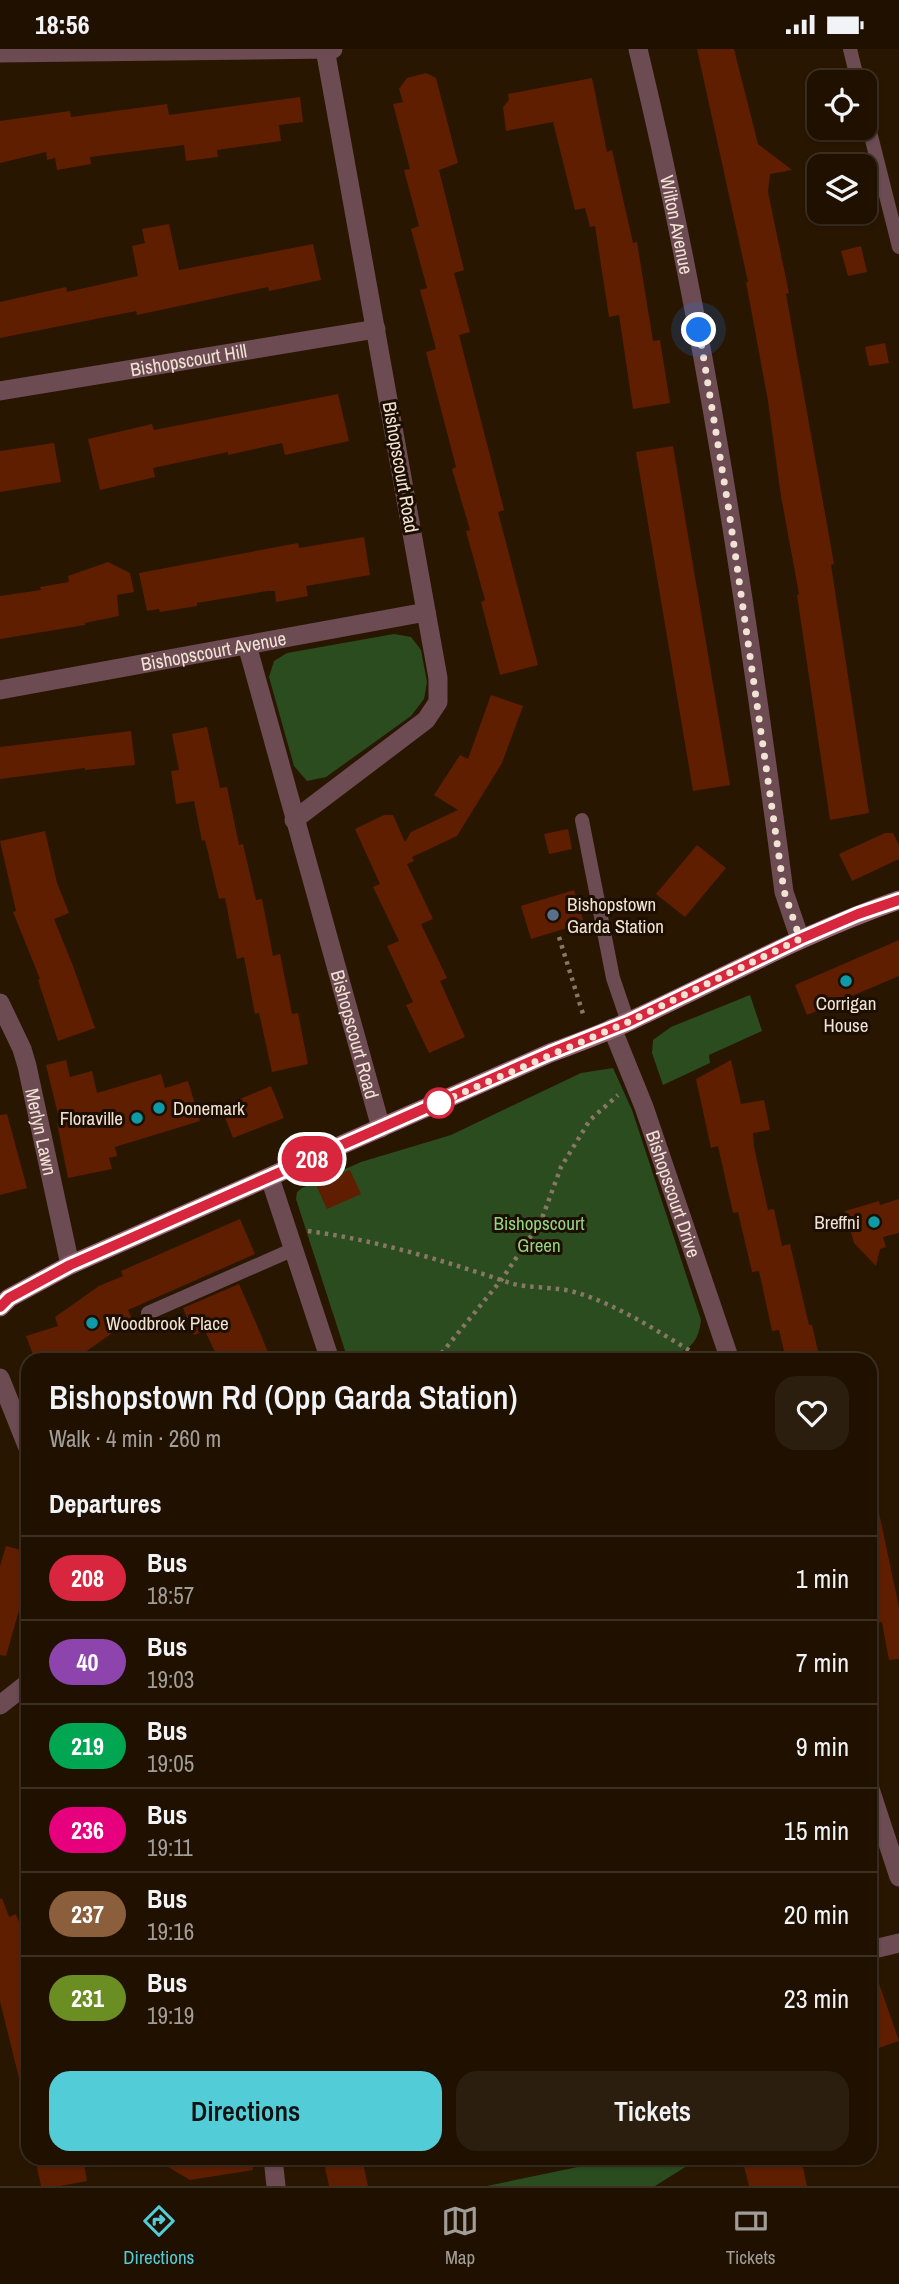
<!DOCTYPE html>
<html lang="en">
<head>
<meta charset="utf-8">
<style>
	:root { --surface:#1f1000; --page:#2c1e0f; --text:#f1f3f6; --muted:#a19d99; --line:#3c3022; --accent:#52ccd6 }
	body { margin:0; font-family:"Archivo Narrow",sans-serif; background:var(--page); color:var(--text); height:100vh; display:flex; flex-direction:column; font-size:26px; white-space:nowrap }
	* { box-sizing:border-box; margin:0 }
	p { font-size:23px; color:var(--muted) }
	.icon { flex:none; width:38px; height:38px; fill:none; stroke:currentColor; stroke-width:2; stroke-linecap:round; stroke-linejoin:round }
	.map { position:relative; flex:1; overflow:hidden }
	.panel { position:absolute; left:21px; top:1304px; width:856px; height:812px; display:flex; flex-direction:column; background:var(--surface); border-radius:21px; box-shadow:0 2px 5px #0004,0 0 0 2px var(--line) }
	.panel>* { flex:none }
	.badge { padding:0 14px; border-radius:23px; font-size:24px; line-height:46px }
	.buttons { position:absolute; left:807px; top:21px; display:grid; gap:14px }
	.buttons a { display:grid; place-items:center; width:70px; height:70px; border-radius:14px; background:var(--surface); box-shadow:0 2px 5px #0004,0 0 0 2px var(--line); font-size:35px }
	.you { position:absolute; width:35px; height:35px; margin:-18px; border:5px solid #fff; border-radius:50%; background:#1a73e8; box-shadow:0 0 0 10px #1a73e833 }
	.map>.badge { position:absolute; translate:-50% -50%; box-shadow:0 0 0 4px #fff }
	h2 { padding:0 28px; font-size:26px; line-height:63px }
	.round { display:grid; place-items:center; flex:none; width:74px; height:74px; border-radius:21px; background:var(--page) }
	.headline { display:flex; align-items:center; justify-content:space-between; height:119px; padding:0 28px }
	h1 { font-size:33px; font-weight:600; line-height:52px }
	.primary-button { display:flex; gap:14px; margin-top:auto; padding:14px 28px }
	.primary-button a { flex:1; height:80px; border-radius:21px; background:var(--accent); color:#111; font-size:28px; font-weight:600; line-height:80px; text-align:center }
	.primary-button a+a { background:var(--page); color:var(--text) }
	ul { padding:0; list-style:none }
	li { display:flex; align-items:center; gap:21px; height:84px; padding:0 28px; border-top:2px solid var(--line) }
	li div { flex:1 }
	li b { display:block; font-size:26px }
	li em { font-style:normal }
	li .badge { min-width:77px; font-weight:700; text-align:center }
	.status { display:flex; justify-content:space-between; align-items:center; height:49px; padding:0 35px; background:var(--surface); direction:ltr }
	.status svg { height:19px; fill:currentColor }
	.tabs { display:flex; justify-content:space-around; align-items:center; height:98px; border-top:2px solid var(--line); background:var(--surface); font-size:19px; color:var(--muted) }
	.tabs a { display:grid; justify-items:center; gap:4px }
	.tabs .current { color:var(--accent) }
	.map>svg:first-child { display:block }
</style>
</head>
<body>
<div class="status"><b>18:56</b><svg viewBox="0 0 49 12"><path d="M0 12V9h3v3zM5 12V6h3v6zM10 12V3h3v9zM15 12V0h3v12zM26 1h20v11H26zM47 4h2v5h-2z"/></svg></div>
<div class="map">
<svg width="899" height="2137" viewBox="0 0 899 2137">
	<rect width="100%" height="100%" fill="#291600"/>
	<path fill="#2a4c1f" d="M394,585l17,3 10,13 6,32 -3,17 -13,17 -85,61 -19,4 -13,-15 -25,-89 5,-16 13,-8z
		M750,946l12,36 -53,24 1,8 -47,22 -11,-32 1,-13 18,-13z
		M613,1019l19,42 69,210c-3,28 -16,31 -41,40h-312l-52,-161 1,-7 5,-4 59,-26 90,-27 130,-62z
		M621,2109h64l2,8 -32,20h-168z"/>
	<path fill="#5f1e00" d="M697,0h37l24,95 34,26 -22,4 -2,18 21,101 -3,1 48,270 -3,1 38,248 -39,7 -33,-225 2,-1 -18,-98 -13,-95 -22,-119h2z
		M426,24l10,5 22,85 -19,7 25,100 -10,3 16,59 -11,3 45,175 -6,2 40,153 -38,10 -19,-73 4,-2 -19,-69 4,-1 -18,-61 4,-2 -30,-115 10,-3 -16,-59 7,-2 -16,-59 8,-3 -15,-56 6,-1 -17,-65 10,-2 -4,-13 8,-11z
		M592,29l15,74 5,-2 21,93 4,-1 16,99 7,-1 10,63 -37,6 -14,-94 -10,2 -14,-91 -5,1 -5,-19 -10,2 -22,-88 -47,9 -3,-24 6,-7 -1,-6z
		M300,48l3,25 -24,3 2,16 -64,9 1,7 -32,4 -2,-16 -94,12 1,7 -34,6 -2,-12 -8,2 -1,-8 -46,11v-42l70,-10 1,6 96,-13 2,11z
		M169,175l10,46 134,-26 8,36 -52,11 -1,-4 -131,28 -1,-4 -136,27v-36l66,-15 1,5 71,-16 -6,-30 13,-3 -3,-14z
		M861,197l6,26 -19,4 -7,-25z
		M885,294l4,20 -20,3 -4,-19z
		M338,345l11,47 -64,14 -3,-12 -54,12v-3l-75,16 2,9 -55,13 -12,-51 64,-15 2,6z
		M54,394l7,39 -61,10v-41z
		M673,397l57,339 -37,6 -57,-339z
		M364,488l6,38 -64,11 2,10 -32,6 -1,-11h-8l-70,12v3l-37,6 -1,-3 -12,2 -8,-38 159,-30 1,5z
		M108,513l22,11 4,19 -17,3 2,21 -34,7v2l-85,14v-43l41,-6 -1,-3 29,-5 -1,-6z
		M491,646l32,11 -21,57 -45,73 -45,21 2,4 -7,3 26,55 -12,5 26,54 -7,3 25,56 -36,16 -23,-48 7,-3 -26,-56 12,-5 -26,-54 7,-3 -25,-55 29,-14h9l12,27 6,-10 47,-22 -24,-15 26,-40 8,4z
		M207,678l13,61 7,-1 12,58 4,-1 13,56 6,-1 11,57 7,-2 12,60 6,-1 10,51 -36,8 -13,-59 -4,1 -11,-57 -7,2 -12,-61 -6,1 -14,-59 -3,1 -8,-40 -18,3 -5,-33 8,-1 -7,-36z
		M131,682l4,34 -50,5v-2l-85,11v-32z
		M568,780l4,20 -23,5 -5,-20z
		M45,782l12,52 12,30 -15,6 19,47 22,62 -37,13 -20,-61 2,-1 -27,-67 3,-1 -16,-70z
		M885,784h8l6,12v14l-47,22 -13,-27z
		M697,796l29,23 -41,49 -29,-23z
		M574,841l10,33 -53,16 -10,-33z
		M899,891v36l-92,39 -12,-30z
		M66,1011l4,17 22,-6 5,22 64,-19 4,14 23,-7 12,40 -85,26 2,9 -8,2 3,11 -44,9 -11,-55h3l-14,-58z
		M731,1011l10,44 23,-4 6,30 -17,3 1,14 14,63 6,-1 8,37 8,-2 19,81h3l8,35h-34l-7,-30 -7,1 -13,-60 -7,1 -14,-60 -5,1 -15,-67 -7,2 -15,-69z
		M271,1037l13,32 -51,20 -12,-31z
		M7,1065l20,74 -27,7v-80z
		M350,1121l11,24 -34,15 -11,-24z
		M899,1150v34l-16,4 3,10 -6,2 -4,17 -22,-23 -9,-32 34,-10 1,4z
		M240,1170l15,35 -127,56 4,9 -58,41h-39l-9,-24 32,-10 -3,-9 44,-31 24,-10 -2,-5z
		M239,1235l20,46 12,30h-52l-14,-29 -11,4 -11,-27z
		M879,1464l20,94v52l-10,1 -7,-38 -12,2v-110z
		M6,1497l22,6v27l-22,77 -6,-1v-89z
		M2,1849l7,19 7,-3 11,30 -7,3 8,20v114l-8,1 -20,-81v-102z
		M873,1917l26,75 -29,10v-84z
		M35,2109h48l4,23 -27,5h-19z
		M153,2109h99l1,12 -63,10z
		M323,2109h39l6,28h-39z
		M742,2109h59l6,28h-58z"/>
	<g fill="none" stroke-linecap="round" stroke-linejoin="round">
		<path stroke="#887764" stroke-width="4.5" stroke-dasharray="3.5 5" stroke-linecap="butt" d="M559,888l24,77
			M308,1182c68,9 137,30 202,52 20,6 46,3 68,10 41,13 78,37 114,59l7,8
			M436,1311l66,-81 39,-58 20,-54 29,-47 28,-25"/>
		<path stroke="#6c4b53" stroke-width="14" d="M850,0l8,33
			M864,59l35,139
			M582,771l31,158 15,44
			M148,1264l146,-64"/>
		<g stroke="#6c4b53" stroke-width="19">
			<path id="s1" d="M638,0c67,277 109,560 146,843l16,47"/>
			<path d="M0,4l333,-4"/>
			<path id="s2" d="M0,342l376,-62"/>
			<path id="s3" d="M247,596l134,483"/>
			<path id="s4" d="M0,641l426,-78"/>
			<path d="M294,771l132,-100 12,-18v-24l-113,-629"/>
			<path id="s5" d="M0,954l22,46 5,17 43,199"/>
			<path id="s6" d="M612,979l32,79 86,253"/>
			<path d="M270,1129l60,182"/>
			<path d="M0,1329l28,70"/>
			<path d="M0,1656l28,-22"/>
			<path d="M870,1740l29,88"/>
			<path d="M870,1901l29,-7"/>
			<path d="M273,2109l3,28"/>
		</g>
		<path stroke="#9a6572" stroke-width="19" d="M0,1258l9,-9 61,-33 480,-212c27,-10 54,-20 80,-32 89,-41 176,-89 269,-121"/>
	</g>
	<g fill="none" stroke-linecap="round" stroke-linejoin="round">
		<defs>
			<path id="line" d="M0,1258l9,-9 61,-33 480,-212 78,-31 172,-83 58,-25 41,-14"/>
		</defs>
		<use href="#line" stroke="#fff" stroke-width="16"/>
		<use href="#line" stroke="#d7263d" stroke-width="10"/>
		<path stroke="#f1e3d4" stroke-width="7" stroke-dasharray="0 12.6" d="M439,1054l-10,4 199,-85 172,-83 -16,-48 -55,-380 -30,-181"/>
	</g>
	<circle fill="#5c6f8a" stroke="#1c0e00" stroke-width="2.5" cx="553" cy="866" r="7"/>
	<g fill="#0f9aa8" stroke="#1c0e00" stroke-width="2.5">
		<circle cx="846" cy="932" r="7"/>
		<circle cx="159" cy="1059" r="7"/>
		<circle cx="137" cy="1069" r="7"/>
		<circle cx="874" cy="1173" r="7"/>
		<circle cx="92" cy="1274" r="7"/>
	</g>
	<circle fill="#fff" stroke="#d7263d" stroke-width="3.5" cx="439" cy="1054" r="14"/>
	<g text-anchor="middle" stroke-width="6" stroke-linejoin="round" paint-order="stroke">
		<g font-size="19" fill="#f1e3d4" stroke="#1c0e00">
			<text dy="7" stroke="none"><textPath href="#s1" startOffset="180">Wilton Avenue</textPath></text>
			<text dy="7" stroke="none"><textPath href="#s2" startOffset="191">Bishopscourt Hill</textPath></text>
			<text transform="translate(401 418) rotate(80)" y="7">Bishopscourt Road</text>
			<text dy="7" stroke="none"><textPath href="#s4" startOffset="217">Bishopscourt Avenue</textPath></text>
			<text dy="7" stroke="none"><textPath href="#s3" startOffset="404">Bishopscourt Road</textPath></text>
			<text dy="7" stroke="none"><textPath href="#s5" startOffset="136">Merlyn Lawn</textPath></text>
			<text dy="7" stroke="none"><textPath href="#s6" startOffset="177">Bishopscourt Drive</textPath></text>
		</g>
		<g font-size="19" fill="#f1e3d4" stroke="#1c0e00" text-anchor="start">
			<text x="567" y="862">Bishopstown<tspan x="567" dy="22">Garda Station</tspan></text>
			<text x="846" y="961" text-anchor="middle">Corrigan<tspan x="846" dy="22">House</tspan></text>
			<text x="173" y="1066">Donemark</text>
			<text x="123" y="1076" text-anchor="end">Floraville</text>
			<text x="860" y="1180" text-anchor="end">Breffni</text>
			<text x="106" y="1281">Woodbrook Place</text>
		</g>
		<g font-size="19" fill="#93d580" stroke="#1c0e00">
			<text x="539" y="1181">Bishopscourt<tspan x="539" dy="22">Green</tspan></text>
		</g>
	</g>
</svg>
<div class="buttons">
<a><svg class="icon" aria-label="locate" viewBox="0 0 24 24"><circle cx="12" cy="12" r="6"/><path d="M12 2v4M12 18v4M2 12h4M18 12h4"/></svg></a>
<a><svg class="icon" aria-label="layers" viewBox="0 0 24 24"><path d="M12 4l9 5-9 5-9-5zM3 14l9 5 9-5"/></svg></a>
</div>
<div class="you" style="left:699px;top:281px"></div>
<b class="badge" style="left:312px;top:1110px;background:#d7263d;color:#fff">208</b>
<section class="panel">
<div class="headline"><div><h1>Bishopstown Rd (Opp Garda Station)</h1><p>Walk · 4 min · 260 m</p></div><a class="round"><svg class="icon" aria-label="heart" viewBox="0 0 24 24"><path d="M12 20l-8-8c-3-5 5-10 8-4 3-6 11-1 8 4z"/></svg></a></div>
<h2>Departures</h2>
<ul>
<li><span class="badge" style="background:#d7263d;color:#fff">208</span><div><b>Bus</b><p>18:57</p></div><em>1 min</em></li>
<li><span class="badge" style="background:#8e44ad;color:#fff">40</span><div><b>Bus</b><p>19:03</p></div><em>7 min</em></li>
<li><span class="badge" style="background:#00a651;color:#fff">219</span><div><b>Bus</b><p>19:05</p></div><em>9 min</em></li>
<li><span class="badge" style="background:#e6007e;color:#fff">236</span><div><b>Bus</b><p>19:11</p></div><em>15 min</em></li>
<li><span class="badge" style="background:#8b5e3c;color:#fff">237</span><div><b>Bus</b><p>19:16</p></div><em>20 min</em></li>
<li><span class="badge" style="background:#6b8e23;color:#fff">231</span><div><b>Bus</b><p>19:19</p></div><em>23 min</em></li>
</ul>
<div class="primary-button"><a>Directions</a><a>Tickets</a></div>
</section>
</div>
<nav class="tabs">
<a class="current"><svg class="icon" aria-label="directions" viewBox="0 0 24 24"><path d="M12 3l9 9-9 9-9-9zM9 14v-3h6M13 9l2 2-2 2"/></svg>Directions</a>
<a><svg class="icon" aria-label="map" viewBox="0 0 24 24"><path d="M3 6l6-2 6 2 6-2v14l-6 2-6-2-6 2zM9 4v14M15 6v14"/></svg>Map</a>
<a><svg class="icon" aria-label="tickets" viewBox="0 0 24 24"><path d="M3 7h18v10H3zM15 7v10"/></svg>Tickets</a>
</nav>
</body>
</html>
